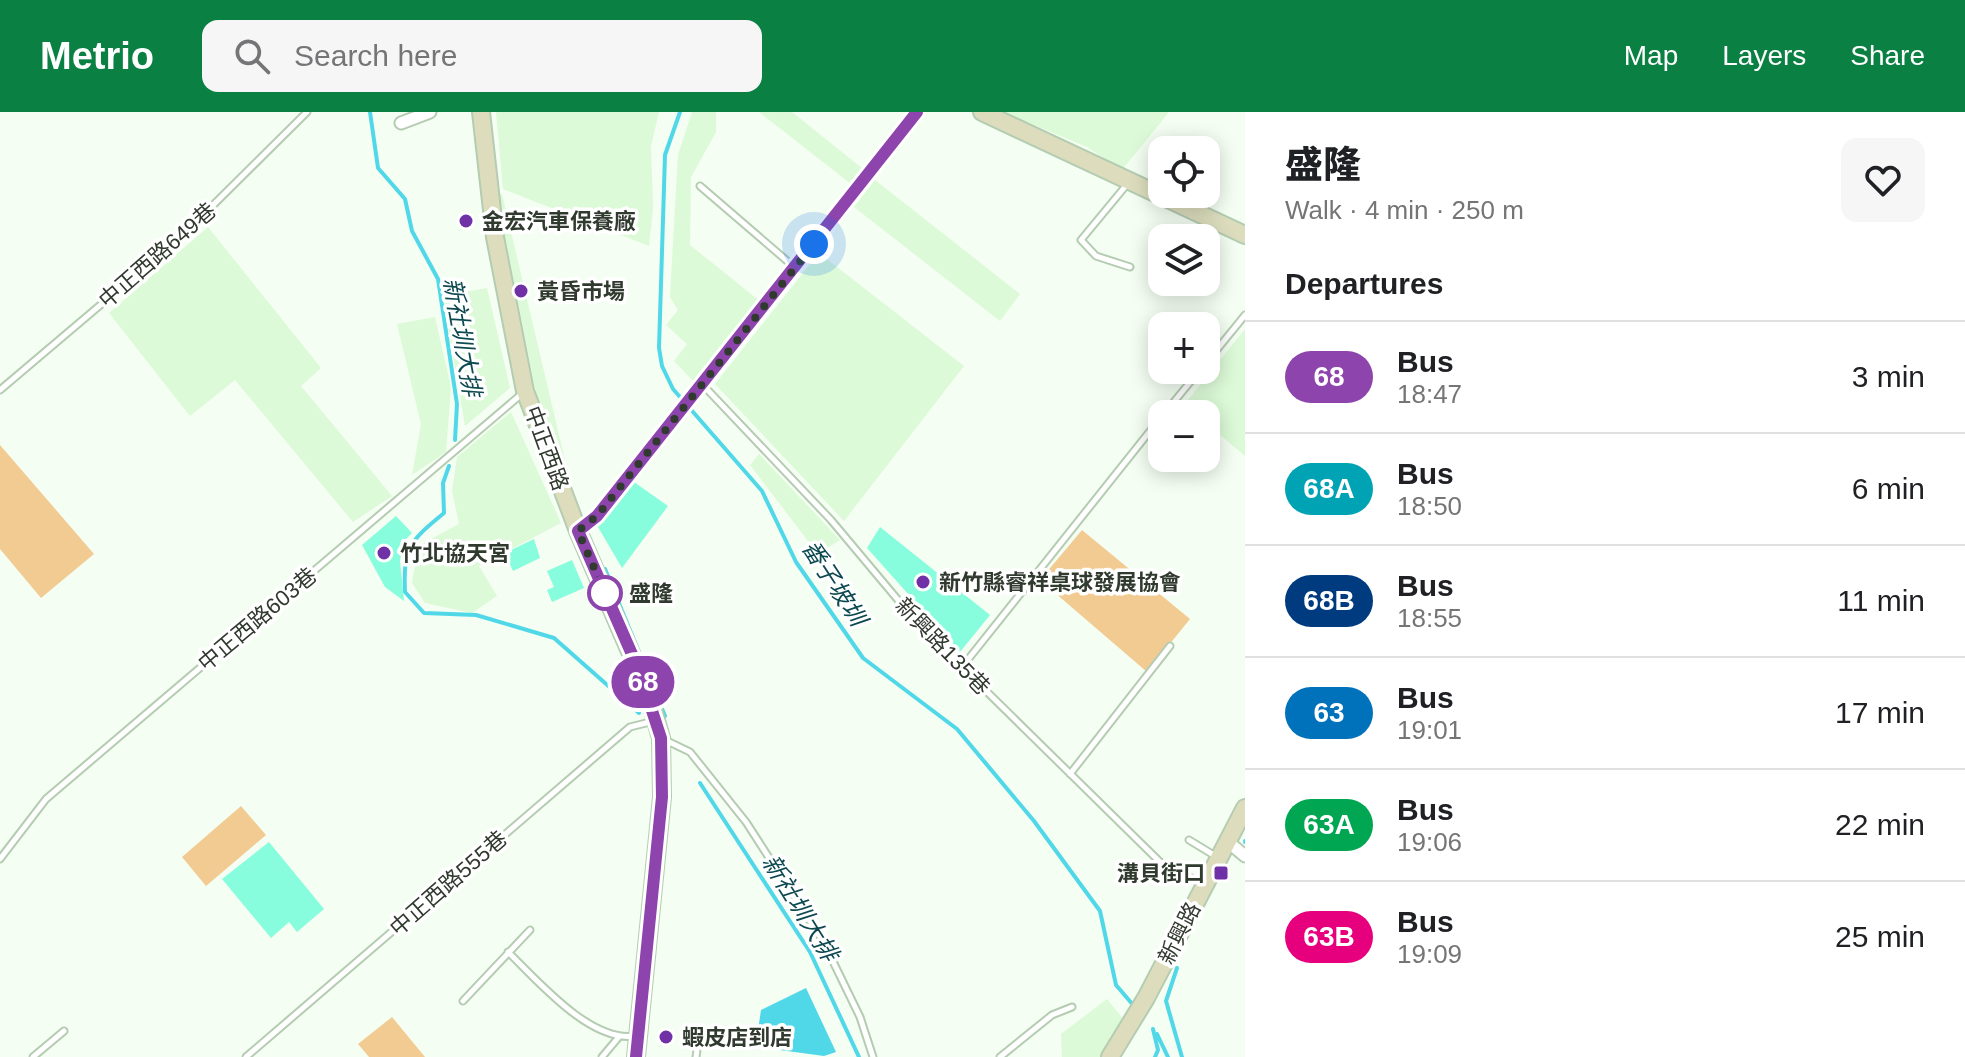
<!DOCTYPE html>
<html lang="en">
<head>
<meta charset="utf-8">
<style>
	:root { --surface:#fff; --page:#f6f6f6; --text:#202124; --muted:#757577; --line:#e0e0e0; --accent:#0b8043 }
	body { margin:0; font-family:Arial,"Noto Sans TC",sans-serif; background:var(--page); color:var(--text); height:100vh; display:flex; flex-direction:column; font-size:30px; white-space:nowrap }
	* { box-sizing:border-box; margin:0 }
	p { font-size:26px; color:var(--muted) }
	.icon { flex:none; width:44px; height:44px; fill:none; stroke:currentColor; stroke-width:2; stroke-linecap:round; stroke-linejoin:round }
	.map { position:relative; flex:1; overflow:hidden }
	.sheet { display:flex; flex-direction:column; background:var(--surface); width:720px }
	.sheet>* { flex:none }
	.badge { padding:0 16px; border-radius:26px; font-size:28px; line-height:52px }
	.controls { position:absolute; left:1148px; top:24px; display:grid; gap:16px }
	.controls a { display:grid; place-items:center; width:72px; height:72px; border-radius:16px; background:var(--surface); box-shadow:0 4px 20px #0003; font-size:40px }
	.you { position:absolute; width:40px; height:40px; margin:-20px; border:6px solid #fff; border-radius:50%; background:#1a73e8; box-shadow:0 0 0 12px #1a73e833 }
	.map>.badge { position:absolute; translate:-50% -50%; box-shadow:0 0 0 4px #fff }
	h2 { padding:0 40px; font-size:30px; line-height:72px }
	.round { display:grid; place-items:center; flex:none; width:84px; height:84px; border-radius:16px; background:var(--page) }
	.head { display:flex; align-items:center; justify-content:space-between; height:136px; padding:0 40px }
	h1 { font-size:38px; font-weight:800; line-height:60px }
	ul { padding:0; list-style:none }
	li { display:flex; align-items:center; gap:24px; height:112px; padding:0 40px; border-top:2px solid var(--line) }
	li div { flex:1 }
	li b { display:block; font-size:30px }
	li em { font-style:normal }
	li .badge { min-width:88px; font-weight:700; text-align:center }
	header { display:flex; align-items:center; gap:48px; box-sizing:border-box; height:112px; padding:0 40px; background:var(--accent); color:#fff }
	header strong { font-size:38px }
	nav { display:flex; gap:44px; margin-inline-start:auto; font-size:28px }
	.search { width:560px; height:72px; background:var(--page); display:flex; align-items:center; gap:20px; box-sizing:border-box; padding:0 28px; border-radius:16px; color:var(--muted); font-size:30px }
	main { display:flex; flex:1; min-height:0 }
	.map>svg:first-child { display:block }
</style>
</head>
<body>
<header>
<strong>Metrio</strong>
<div class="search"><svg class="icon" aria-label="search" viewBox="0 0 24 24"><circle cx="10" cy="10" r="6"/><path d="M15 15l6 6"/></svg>Search here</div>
<nav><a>Map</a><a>Layers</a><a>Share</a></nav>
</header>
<main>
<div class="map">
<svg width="1245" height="945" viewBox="0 0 1245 945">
	<rect width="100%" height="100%" fill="#f4fef2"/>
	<path fill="#dcfad7" d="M496,0h163l-8,34 2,62 -4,38 -146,-57z
		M692,0h24v20l-25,45 -1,68 71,57 -65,82 -22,-23 13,-17 -21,-19 12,-15 -8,-13 8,-142z
		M759,0h33l71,57 -12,15z
		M1003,0h166l-47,58 -35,-23z
		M875,68l145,114 -20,27 -146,-114z
		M502,82l63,266 -4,4 -26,-76 -38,-193z
		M208,115l113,141 -20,18 91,110 -39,26 -118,-142 -45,36 -81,-103z
		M819,141l145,113 -120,155 -129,-137z
		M487,176l23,100 -45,38 -22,-130z
		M435,205l16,70 -5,65 -34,23 9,-51 -24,-100z
		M1245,217v127l-39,-33v-9h-11l-11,-9z
		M511,300l50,111 -82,43 18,30 -25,17 -47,-10 -13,-20 6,-37 41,-22 -7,-33 5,-34z
		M759,342l81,86 -22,14 -68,-89z
		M1107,887l17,21 -22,37h-40l-1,-23z"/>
	<path fill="#f2cb92" d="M0,333l94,109 -53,44 -41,-49z
		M1082,418l108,89 -43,53 -107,-92z
		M241,694l25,29 -60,51 -24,-29z
		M392,905l33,40h-56l-11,-13z"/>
	<path fill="#51d8e8" d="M806,876l30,64 -12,4 -59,-8v-10l-8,-1 4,-27z"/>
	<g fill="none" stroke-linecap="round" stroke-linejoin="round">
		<path stroke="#51d8e8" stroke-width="4" d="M370,0l8,56 27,31 7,32 26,48 19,125 -2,36
			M680,0l-15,43 -6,193 3,18 11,23 89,102 34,71 67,96 94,71 77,92 66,90 16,74 18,21
			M449,354l-6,17 1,30c-34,28 -41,34 -39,79l19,21 52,2 78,23 85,75
			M605,457l60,147
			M700,671l110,169 49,105
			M1245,730v-1
			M1177,856l-11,33 16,56
			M1153,917l5,21 -3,7
			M1157,922l11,23"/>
	</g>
	<path fill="#87fddd" d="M634,370l34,24 -46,62 -24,-41z
		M396,404l16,17 -9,9 -3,19 4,40 -19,-14 -23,-42z
		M880,415l110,88 -30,37 -93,-104z
		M534,427l6,19 -27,13 -8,-18z
		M572,448l12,28 -32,14 -5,-12 7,-3 -7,-16z
		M269,730l55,67 -27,23 -8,-10 -18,16 -49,-59z"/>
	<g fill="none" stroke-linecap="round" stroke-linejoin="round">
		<defs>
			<path id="lane" d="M1129,70l-48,58 15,16 34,11
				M700,74l93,80
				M1206,251l39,-48
				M702,272l129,136 88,105 241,237 43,22
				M0,278l183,-155 124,-123
				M1164,302l36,-44
				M962,555l200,-251
				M665,628l25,12 56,70 78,121 36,74 13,40
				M1070,662l100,-128
				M1189,728l28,17
				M0,747l46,-60 478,-407
				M508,840c30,29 82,90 126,84
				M463,889l67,-71
				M33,945l31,-26
				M246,945l384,-330 24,-6
				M602,945l16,-19
				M696,945l3,-21
				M1000,945l52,-42 20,-8"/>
			<path id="street" d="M401,11l29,-11
				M578,419l19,-15 320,-404
				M1227,729l18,15"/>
			<path id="secondary" d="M481,0l14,125 30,154 53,140 70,162 13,45 1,59 -26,260
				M982,0l263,123
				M1110,945l36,-59 99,-190"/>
		</defs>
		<use href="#lane" stroke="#b4ccb1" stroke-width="9"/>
		<use href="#street" stroke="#b4ccb1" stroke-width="15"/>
		<use href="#secondary" stroke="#b4ccb1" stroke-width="20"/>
		<use href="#lane" stroke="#fff" stroke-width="5"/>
		<use href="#street" stroke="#fff" stroke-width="11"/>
		<use href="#secondary" stroke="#ddddbe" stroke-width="16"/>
	</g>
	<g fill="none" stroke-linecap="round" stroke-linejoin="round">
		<defs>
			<path id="line" d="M636,945l26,-260 -1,-59 -23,-70 -60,-137 19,-15 320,-404"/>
		</defs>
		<use href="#line" stroke="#fff" stroke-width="18"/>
		<use href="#line" stroke="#8e44ad" stroke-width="12"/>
		<path stroke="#313a2f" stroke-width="8" stroke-dasharray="0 14.4" d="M605,481l-27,-62 19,-15 217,-272"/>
	</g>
	<g fill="#7031a7" stroke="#fff" stroke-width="3">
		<circle cx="466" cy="109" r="8"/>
		<circle cx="521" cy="179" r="8"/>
		<circle cx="384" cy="441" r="8"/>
		<circle cx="923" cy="470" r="8"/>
		<rect x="1213" y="753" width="16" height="16" rx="4"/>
		<circle cx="666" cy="925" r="8"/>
	</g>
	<circle fill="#fff" stroke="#8e44ad" stroke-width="4" cx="605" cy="481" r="16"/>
	<g text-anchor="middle" stroke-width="7" stroke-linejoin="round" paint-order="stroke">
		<g font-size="22" font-weight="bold" fill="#313a2f" stroke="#fff" text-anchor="start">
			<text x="482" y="117">金宏汽車保養廠</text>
			<text x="537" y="187">黃昏市場</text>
			<text x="400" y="449">竹北協天宮</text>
			<text x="939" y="478">新竹縣睿祥桌球發展協會</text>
			<text x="1205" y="769" text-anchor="end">溝貝街口</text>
			<text x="682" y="933">蝦皮店到店</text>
		</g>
		<g font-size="22" fill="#313a2f" stroke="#fff">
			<text transform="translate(157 143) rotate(-41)" y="8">中正西路649巷</text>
			<text transform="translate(547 336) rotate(70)" y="8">中正西路</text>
			<text transform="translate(257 507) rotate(-40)" y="8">中正西路603巷</text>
			<text transform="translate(943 534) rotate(46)" y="8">新興路135巷</text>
			<text transform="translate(448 771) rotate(-41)" y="8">中正西路555巷</text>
			<text transform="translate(1179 821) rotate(-63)" y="8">新興路</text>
		</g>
		<g font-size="22" font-weight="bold" fill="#313a2f" stroke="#fff" text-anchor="start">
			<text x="629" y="489">盛隆</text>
		</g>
		<g font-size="24" font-style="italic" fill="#0d4950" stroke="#fff">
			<text transform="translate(462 225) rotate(80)" y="8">新社圳大排</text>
			<text transform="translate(834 471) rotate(57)" y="8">番子坡圳</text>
			<text transform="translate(800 796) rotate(58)" y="8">新社圳大排</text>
		</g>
	</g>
</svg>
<div class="controls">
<a><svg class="icon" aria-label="locate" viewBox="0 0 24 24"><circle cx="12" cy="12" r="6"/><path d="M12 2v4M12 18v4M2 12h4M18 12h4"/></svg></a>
<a><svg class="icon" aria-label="layers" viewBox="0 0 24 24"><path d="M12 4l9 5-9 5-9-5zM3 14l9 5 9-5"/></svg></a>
<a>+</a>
<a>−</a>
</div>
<div class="you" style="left:814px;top:132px"></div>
<b class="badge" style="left:643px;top:570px;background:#8e44ad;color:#fff">68</b>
</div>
<section class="sheet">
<div class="head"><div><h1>盛隆</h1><p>Walk · 4 min · 250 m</p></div><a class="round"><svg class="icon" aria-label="heart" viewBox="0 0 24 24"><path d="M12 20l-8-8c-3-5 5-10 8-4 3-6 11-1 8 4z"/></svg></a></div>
<h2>Departures</h2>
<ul>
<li><span class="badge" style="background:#8e44ad;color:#fff">68</span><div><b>Bus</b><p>18:47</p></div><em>3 min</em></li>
<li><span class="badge" style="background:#00a3b4;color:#fff">68A</span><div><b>Bus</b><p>18:50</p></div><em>6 min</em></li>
<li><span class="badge" style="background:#003b80;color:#fff">68B</span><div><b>Bus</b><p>18:55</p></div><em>11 min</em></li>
<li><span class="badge" style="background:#0072bc;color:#fff">63</span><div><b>Bus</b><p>19:01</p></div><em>17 min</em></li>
<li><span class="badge" style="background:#00a651;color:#fff">63A</span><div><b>Bus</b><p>19:06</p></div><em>22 min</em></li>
<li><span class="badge" style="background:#e6007e;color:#fff">63B</span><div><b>Bus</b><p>19:09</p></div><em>25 min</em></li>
</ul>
</section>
</main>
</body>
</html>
